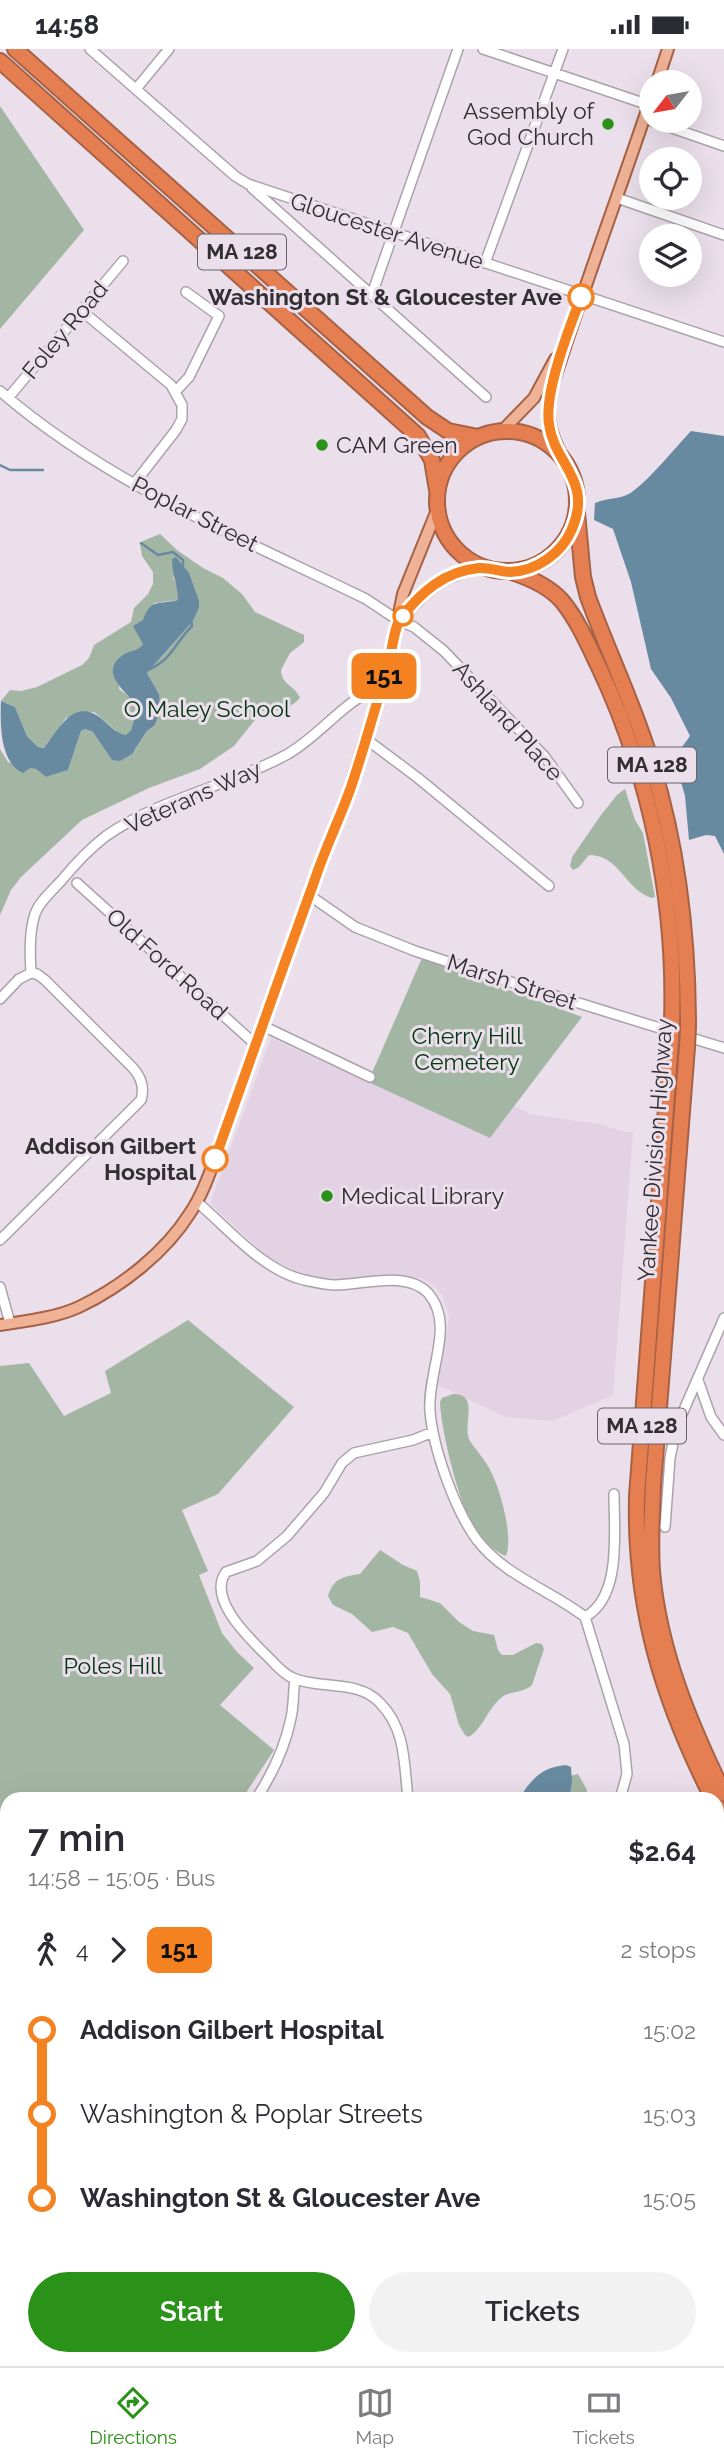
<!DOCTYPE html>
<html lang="en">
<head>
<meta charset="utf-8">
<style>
	:root { --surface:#fff; --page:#f2f2f3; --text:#2b2b33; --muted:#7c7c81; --line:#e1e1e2; --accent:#2a9218 }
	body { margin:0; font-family:Raleway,sans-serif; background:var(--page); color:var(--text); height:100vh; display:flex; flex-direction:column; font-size:26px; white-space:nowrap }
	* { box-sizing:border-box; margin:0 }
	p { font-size:23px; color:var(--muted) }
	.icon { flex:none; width:38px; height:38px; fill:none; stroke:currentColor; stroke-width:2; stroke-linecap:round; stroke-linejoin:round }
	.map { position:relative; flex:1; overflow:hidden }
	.panel { position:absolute; left:0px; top:1743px; width:724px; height:574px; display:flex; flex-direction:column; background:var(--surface); border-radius:21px 21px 0 0; box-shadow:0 7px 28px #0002 }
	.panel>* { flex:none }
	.badge { padding:0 14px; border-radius:10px; font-size:24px; line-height:46px }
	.needle { width:46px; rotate:239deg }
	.fabs { position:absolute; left:639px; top:21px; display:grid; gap:14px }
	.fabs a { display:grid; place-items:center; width:63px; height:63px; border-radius:50%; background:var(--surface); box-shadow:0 7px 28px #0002; font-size:35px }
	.map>.badge { position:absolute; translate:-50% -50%; box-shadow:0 0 0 4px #fff }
	.legs { display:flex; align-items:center; gap:10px; height:77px; padding:0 28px; font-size:23px }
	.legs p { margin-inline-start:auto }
	.summary { display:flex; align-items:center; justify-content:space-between; height:119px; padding:0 28px }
	h1 { font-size:38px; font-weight:600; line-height:52px }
	.cta { display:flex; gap:14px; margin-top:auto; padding:14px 28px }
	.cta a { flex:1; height:80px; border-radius:42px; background:var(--accent); color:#fff; font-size:28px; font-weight:600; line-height:80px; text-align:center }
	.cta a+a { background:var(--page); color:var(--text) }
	ul { padding:0 28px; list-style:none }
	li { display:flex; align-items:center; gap:24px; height:84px; font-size:26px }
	li i { display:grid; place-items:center; width:10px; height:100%; margin:0 9px; background:currentColor }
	li i::after { content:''; width:18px; height:18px; margin:-9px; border:5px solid; border-radius:50%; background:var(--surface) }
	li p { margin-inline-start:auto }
	li:first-child i { background:linear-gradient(#0000 50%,currentColor 0) }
	li:last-child i { background:linear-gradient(currentColor 50%,#0000 0) }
	.status { display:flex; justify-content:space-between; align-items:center; height:49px; padding:0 35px; background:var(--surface); direction:ltr }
	.status svg { height:19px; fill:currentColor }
	.tabs { display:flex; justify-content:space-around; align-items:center; height:98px; border-top:2px solid var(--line); background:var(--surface); font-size:19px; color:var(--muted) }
	.tabs a { display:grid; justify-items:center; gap:4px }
	.tabs .current { color:var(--accent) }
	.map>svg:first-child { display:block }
</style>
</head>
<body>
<div class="status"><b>14:58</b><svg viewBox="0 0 49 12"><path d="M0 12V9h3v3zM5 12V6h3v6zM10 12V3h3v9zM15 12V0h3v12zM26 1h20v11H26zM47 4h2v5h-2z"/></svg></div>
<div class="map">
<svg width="724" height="2317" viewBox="0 0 724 2317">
	<rect width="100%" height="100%" fill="#eadfea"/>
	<path fill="#e2d2e3" d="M271,989l219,100 25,-32 15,8 69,10 26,8h8l-20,263 -61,26 -46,-4 -68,-32 11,-68 -6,-20 -7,-10 -12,-8 -27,-4 -48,4 -35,-1 -21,-8 -24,-12 -59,-54z"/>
	<path fill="#a3b6a4" d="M0,57l84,124 -84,99z
		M160,485l17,16 26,18 20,10 19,16 13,18 49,23v7l-14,11 -9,17c1,16 13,14 19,28 -10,11 -24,15 -38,13l-28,35 -34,23 -51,19 -67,32 -61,57 -10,13 -11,25v-166l8,13 28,7 10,8 22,-7 13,-39 4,-2 50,21 12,-19 8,-6 4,-31 -12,-21 46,-52 6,-13 -27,-33 6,13v12l-24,3 -11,41 -4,5 -16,6 -4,34 13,10 6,8 -7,23 -5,5 -7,-2 -25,-21 -28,6 -22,30 -6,-1 -11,-11 -12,-29 -14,-6 9,-11 11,1 16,-4 45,-22 7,-7 5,-13 37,-23 3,-14 14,-14 5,-10v-12l-11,-16 -2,-12 3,-3z
		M625,740l10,31 8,13 12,64 -3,1c-27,-8 -32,-43 -63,-43l-10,12 -6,3 -3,-4 2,-9 29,-42 16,-20z
		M422,909l160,59 -92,121 -122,-56z
		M188,1271l106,87 -76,87 -36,16 26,61 -9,4 23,58 15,19 17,16 -34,37 54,45 -32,49h-235v182l-7,5v-620l29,-3 35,53 47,-23 -6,-22z
		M453,1345c28,0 8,32 17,47 5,8 11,14 16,22 13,19 28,72 20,93 -14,-5 -31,-24 -37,-38 -12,-25 -28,-88 -29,-116l2,-4z
		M380,1501l23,15 14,6 3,10v16l20,6 19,19 14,9 21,4 4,15 4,5h11l23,-12 6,1 2,5 -12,36c-8,8 -21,5 -31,13 -13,10 -17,29 -32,39l-4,-2 -6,-10 -9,-31 -18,-20 -24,-41 -15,-6 -21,5 -20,-18 -19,-9 -5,-9c6,-18 14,-19 32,-22z
		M578,1725l9,16 -1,9h-48l32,-23z
		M264,2310h44l-1,7h-45z"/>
	<path fill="#688aa1" d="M691,382l33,5v418l-9,-18 -9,-1 -17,5 -4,-44 -11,-38 16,-22 -19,-38 -20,-29 -20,-87 -18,-53 -19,-9 1,-17c13,-6 26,-3 37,-11 18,-13 43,-44 59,-61z
		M176,508l13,16 10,28v7l-6,13 -46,52 12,21 1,15 -5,16 -8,6 -15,23 -12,7 -8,-1 -19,-28 -8,-3 -4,2 -13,39 -22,7 -10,-8 -6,-1 -7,5c-23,-10 -23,-48 -22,-72l14,6 12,29 11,11 6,1c16,-21 31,-52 59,-28 7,6 13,13 23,15l5,-5 7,-23c-10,-14 -41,-34 -15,-52 7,-5 14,-3 20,-11l-10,-18 10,-6c8,-22 15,-15 35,-20 0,-16 -6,-24 -6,-41z
		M566,1716l5,2 1,15 -3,17h-50c12,-20 23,-32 47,-34z
		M724,1903v292l-6,8v-293z
		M306,2310h329l9,7h-340l4,-4z"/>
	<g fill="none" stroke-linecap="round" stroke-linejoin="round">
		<path stroke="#688aa1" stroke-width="2.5" d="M0,416l10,5h33
			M141,494l17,12 15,-3 10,8v5
			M148,621c26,-12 25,-25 44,-44l-1,-6"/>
		<defs>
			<path id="minor" d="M90,0l145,127 13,8 476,158
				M483,0l166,56
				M136,40l33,-40
				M652,72l72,25
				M252,139l234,209
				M617,149l107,37
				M485,214l78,-214
				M372,245l86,-245
				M82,262l89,74 11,20v14l-6,11 -42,54
				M0,342c106,92 241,147 366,208l33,22 15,6 30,24 101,106 33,46
				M176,342l13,-14 30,-61 -33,-24
				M8,349l115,-137
				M366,690l52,39 131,108
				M77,834l179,162
				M309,846l46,32 60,24 70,23 239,74
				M31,924c-1,-19 -2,-41 4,-59 4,-12 17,-23 26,-33 14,-17 28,-32 45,-45 53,-37 123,-50 180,-81 33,-18 59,-56 94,-68
				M0,950l19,-20 12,-6
				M263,977l107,51
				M197,1153c32,27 65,68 107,78 10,2 21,5 31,5 27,0 72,-15 93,8 28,32 -1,78 2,118 3,38 25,99 47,129 28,36 73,50 108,77
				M0,1191l141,-140c4,-13 0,-23 -8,-32l-88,-88 -8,-6 -6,-1
				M0,1238l10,36
				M698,1331l13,37 13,18
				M665,1478l5,-69 6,-30 48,-110
				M585,1568l39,127 3,30 -7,25
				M585,1568c37,-20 29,-86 29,-123
				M256,1750c17,-26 29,-51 35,-81 3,-13 2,-26 4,-39
				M408,1750c-4,-35 -2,-70 -28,-96 -22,-24 -59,-13 -87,-25 -12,-5 -19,-16 -28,-24 -17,-17 -58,-56 -39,-82l31,-11 30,-25 37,-43 18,-30 12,-10 59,-13 20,-8
				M0,2088l7,3
				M0,2277l7,-11
				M718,2281h6
				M159,2317l2,-7"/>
			<path id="major" d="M657,33l11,-33
				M502,382l32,-33 21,-39
				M564,411c-12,-23 -18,-40 -14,-66 31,-100 68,-197 101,-296
				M399,572c30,-33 38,-44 83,-54
				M0,1276c26,-4 55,-7 79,-18 42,-20 86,-54 111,-94 11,-16 18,-35 25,-54l101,-283 33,-85 40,-128 14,-69 34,-84"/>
			<path id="highway" d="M15,0l412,368 21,14 30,6
				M0,12l418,375 14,24 5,30
				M437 452a70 70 0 1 1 140 0a70 70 0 1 1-140 0Z
				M577,464l6,64 5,20c19,52 43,102 60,155 29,88 40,182 40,274
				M512,523c18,6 37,14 50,29 15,18 26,43 36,64 52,109 78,235 74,356
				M671,992l-34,455c-3,112 26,205 76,303
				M687,998l-34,438c-1,28 -3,57 -1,86 7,79 37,151 72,223
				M718,1758l6,13"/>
		</defs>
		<use href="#minor" stroke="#aba2ac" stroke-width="12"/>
		<use href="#major" stroke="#a66246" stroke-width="14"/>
		<use href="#highway" stroke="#a66246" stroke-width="18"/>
		<use href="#minor" stroke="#fff" stroke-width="9"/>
		<use href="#major" stroke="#efb296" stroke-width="10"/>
		<use href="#highway" stroke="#e57e50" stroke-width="14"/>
		<defs>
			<path id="highway-bridge" d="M671,992l1,-20
				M687,998l1,-21"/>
		</defs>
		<use href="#highway-bridge" stroke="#a66246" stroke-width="18" stroke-linecap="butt"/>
		<use href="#highway-bridge" stroke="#e57e50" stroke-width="14"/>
	</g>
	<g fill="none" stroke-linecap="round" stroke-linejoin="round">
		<defs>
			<path id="line-1" d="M215,1110c34,-94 66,-187 100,-280 10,-30 24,-59 35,-89 14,-41 26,-84 38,-126 5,-14 5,-35 13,-46 20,-26 44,-47 78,-50 10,-1 21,4 31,4 27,-1 52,-19 62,-43 21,-49 -18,-65 -23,-105 -5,-32 20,-95 32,-127"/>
		</defs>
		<use href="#line-1" stroke="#fff" stroke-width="16"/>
		<use href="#line-1" stroke="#f58220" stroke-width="10"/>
	</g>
	<g fill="#2a9218" stroke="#eadfea" stroke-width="2.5">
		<circle cx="608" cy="75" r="7"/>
		<circle cx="322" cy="396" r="7"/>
		<circle cx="327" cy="1147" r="7"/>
	</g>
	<g fill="#fff" stroke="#f58220" stroke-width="3.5">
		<circle cx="581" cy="248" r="12"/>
		<circle cx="403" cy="567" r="9"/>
		<circle cx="215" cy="1110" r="12"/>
	</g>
	<g text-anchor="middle" stroke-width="6" stroke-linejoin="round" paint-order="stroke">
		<g fill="#eadfea" stroke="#696369" stroke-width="2">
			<rect x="198" y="185.5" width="88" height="35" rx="5"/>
			<rect x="608" y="698.5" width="88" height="35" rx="5"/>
			<rect x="598" y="1359.5" width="88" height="35" rx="5"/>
		</g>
		<g font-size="21" font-weight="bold" fill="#322e32">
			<text x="242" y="210">MA 128</text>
			<text x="652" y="723">MA 128</text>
			<text x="642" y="1384">MA 128</text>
		</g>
		<g font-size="23" fill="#322e32" stroke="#eadfea" text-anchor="start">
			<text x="594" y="70" text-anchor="end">Assembly of<tspan x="594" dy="26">God Church</tspan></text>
			<text x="336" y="404">CAM Green</text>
			<text x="341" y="1155">Medical Library</text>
		</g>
		<g font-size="23" fill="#322e32" stroke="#eadfea">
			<text transform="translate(387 182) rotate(18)" y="8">Gloucester Avenue</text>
			<text transform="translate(65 281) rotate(-50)" y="8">Foley Road</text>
			<text transform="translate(195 465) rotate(27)" y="8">Poplar Street</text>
			<text transform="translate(508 672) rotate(48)" y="8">Ashland Place</text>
			<text transform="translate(193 748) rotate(-24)" y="8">Veterans Way</text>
			<text transform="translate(167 915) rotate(42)" y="8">Old Ford Road</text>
			<text transform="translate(512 933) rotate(18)" y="8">Marsh Street</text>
			<text transform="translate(655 1101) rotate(-86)" y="8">Yankee Division Highway</text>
		</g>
		<g font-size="23" font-weight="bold" fill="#322e32" stroke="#eadfea" text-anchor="end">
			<text x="562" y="256">Washington St &amp; Gloucester Ave</text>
			<text x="196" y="1105">Addison Gilbert<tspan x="196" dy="26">Hospital</tspan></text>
		</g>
		<g font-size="23" fill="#033711" stroke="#eadfea">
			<text x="207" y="668">O Maley School</text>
			<text x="467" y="995">Cherry Hill<tspan x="467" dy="26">Cemetery</tspan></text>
			<text x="113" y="1625">Poles Hill</text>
		</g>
	</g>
</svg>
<div class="fabs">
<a><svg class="needle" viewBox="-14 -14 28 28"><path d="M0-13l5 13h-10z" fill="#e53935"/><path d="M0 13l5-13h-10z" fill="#7c7c81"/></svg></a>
<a><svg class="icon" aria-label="locate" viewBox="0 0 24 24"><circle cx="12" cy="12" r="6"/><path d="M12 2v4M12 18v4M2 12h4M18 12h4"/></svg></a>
<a><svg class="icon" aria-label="layers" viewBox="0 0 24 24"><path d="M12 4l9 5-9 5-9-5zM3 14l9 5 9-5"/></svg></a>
</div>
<b class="badge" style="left:384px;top:627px;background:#f58220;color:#111">151</b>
<section class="panel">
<div class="summary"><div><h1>7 min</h1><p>14:58 – 15:05 · Bus</p></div><b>$2.64</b></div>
<div class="legs"><svg class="icon" aria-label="walk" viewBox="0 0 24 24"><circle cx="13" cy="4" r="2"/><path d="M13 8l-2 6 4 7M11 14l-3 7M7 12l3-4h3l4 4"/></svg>4<svg class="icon" aria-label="forward" viewBox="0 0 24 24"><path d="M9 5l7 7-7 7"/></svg><b class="badge" style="background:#f58220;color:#111">151</b><p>2 stops</p></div>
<ul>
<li><i style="color:#f58220"></i><b>Addison Gilbert Hospital</b><p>15:02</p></li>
<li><i style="color:#f58220"></i><span>Washington &amp; Poplar Streets</span><p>15:03</p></li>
<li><i style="color:#f58220"></i><b>Washington St &amp; Gloucester Ave</b><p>15:05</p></li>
</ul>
<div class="cta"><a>Start</a><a>Tickets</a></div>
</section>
</div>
<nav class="tabs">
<a class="current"><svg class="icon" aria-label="directions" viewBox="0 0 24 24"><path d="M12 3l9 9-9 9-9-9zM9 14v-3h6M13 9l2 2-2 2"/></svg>Directions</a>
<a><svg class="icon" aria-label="map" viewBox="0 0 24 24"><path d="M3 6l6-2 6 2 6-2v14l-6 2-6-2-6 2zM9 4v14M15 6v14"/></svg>Map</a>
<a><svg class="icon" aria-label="tickets" viewBox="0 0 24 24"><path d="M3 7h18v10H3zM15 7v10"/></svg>Tickets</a>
</nav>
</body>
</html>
